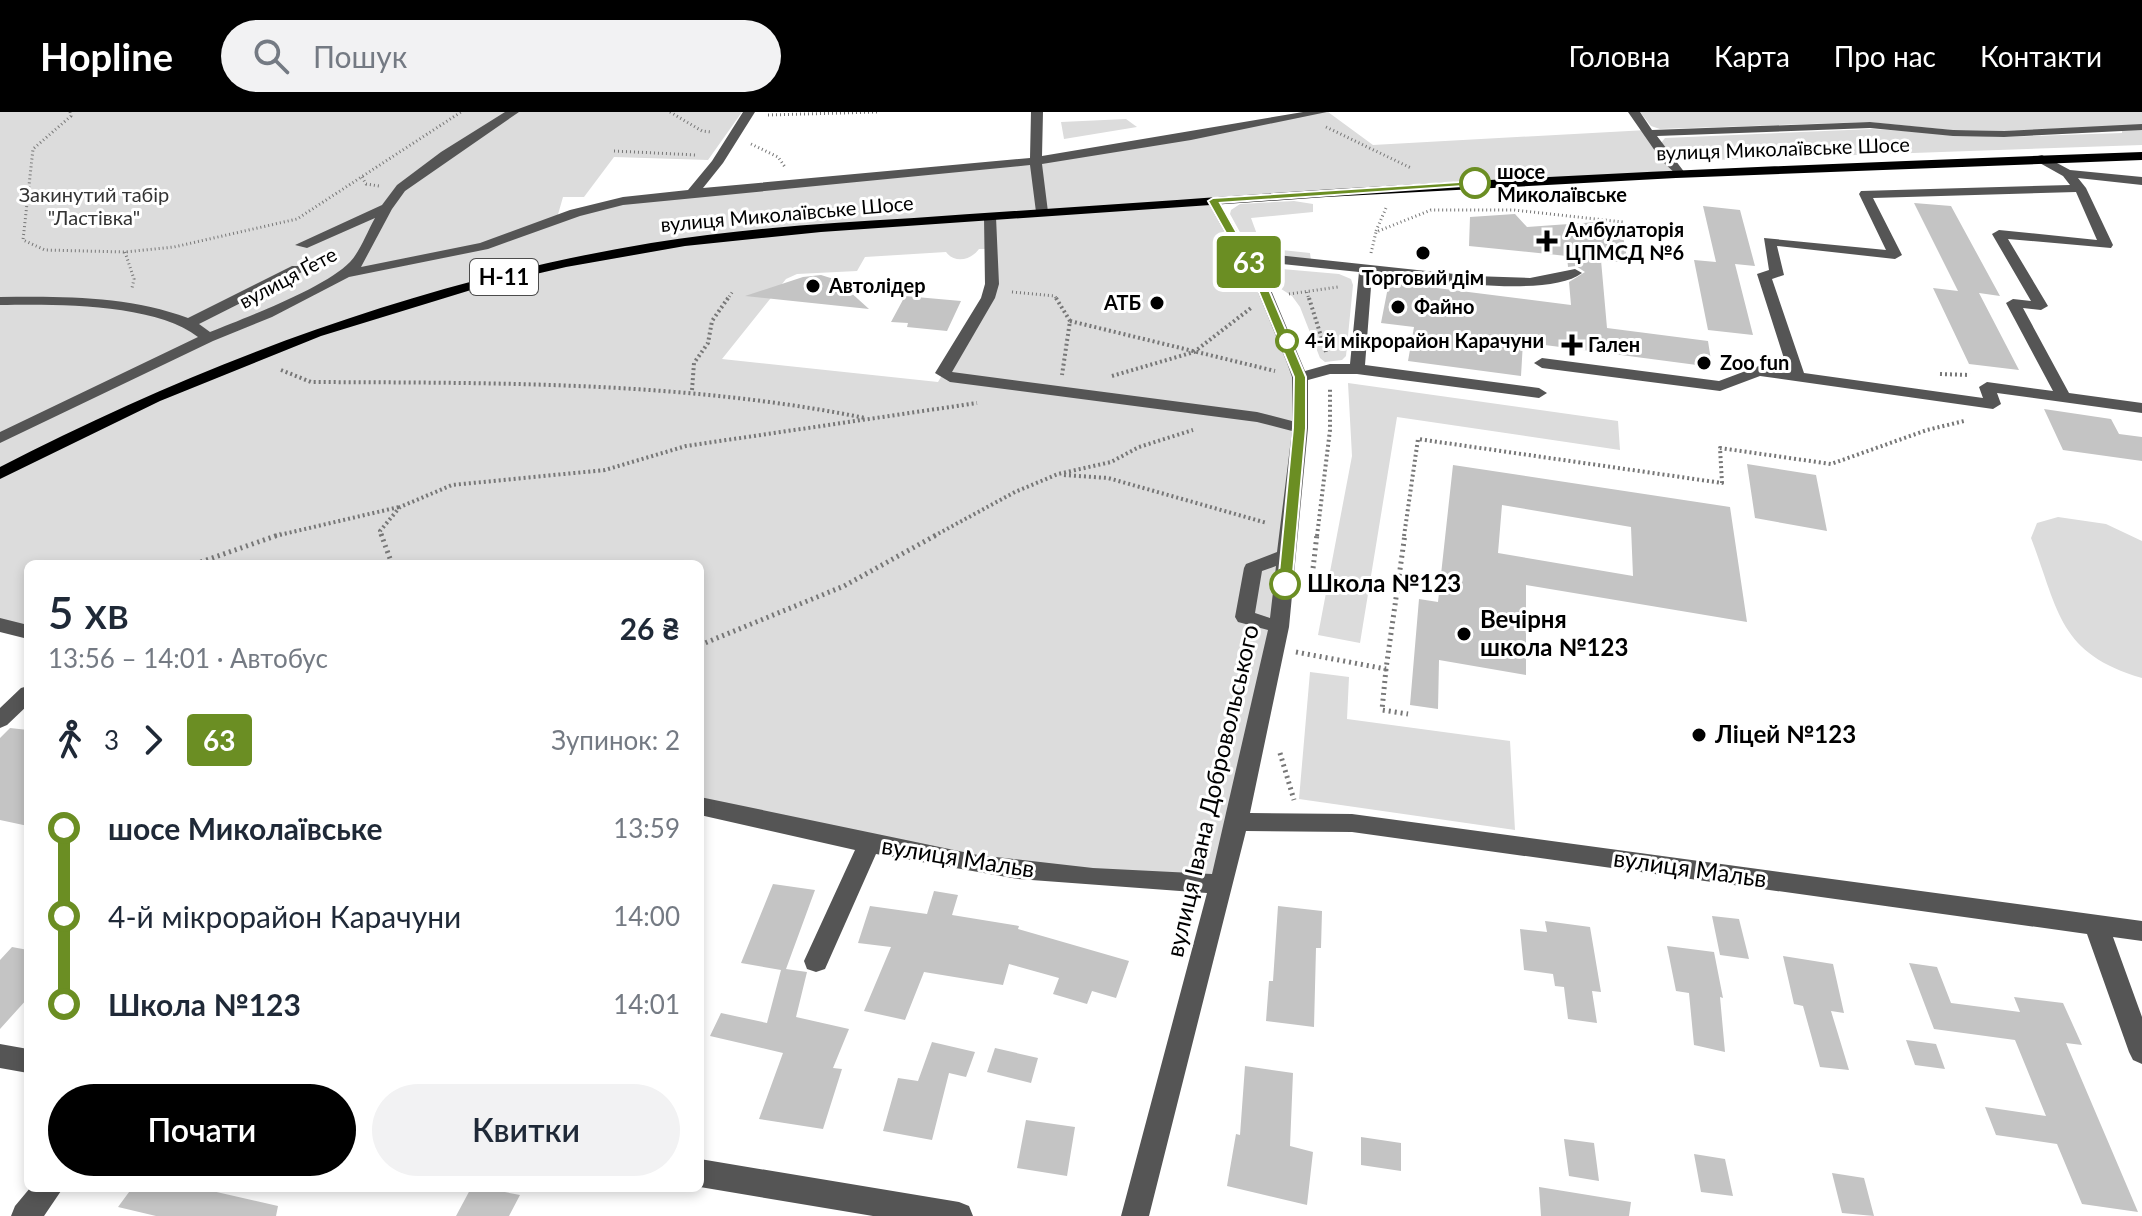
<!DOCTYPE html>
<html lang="uk">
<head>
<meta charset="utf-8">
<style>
	:root { --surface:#fff; --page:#f2f2f3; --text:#1f2937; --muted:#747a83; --accent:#000 }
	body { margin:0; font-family:Lato,sans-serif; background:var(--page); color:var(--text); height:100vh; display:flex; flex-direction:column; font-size:30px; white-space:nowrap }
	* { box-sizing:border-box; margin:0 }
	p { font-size:26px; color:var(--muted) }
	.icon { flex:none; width:44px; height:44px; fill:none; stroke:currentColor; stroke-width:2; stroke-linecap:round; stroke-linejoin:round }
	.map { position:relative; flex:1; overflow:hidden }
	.drawer { position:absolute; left:24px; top:448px; width:680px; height:632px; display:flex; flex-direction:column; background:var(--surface); border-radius:12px; box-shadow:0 4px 12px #0003 }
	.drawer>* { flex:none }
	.badge { padding:0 16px; border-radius:6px; font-size:28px; line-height:52px }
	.map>.badge { position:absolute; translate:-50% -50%; box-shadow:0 0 0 4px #fff }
	.legs { display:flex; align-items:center; gap:12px; height:88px; padding:0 24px; font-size:26px }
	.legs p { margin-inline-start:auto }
	.headline { display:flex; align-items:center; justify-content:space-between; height:136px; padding:0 24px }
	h1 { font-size:44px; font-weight:600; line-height:60px }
	.button { display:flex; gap:16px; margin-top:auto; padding:16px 24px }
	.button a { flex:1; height:92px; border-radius:48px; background:var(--accent); color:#fff; font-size:32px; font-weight:600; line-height:92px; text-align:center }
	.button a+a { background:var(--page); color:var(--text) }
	ul { padding:0 24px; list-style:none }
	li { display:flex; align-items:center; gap:28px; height:88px; font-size:30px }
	li i { display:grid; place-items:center; width:12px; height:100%; margin:0 10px; background:currentColor }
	li i::after { content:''; width:20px; height:20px; margin:-10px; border:6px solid; border-radius:50%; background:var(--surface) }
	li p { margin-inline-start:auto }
	li:first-child i { background:linear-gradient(#0000 50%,currentColor 0) }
	li:last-child i { background:linear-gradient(currentColor 50%,#0000 0) }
	header { display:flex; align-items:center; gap:48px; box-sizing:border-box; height:112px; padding:0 40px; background:var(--accent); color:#fff }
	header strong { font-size:38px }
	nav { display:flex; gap:44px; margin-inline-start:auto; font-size:28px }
	.search { width:560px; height:72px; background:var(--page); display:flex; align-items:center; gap:20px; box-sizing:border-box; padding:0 28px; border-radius:44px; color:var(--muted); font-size:30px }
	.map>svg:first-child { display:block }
</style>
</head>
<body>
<header>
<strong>Hopline</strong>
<div class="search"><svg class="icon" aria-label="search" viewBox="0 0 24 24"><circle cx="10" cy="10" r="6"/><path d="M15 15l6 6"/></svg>Пошук</div>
<nav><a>Головна</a><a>Карта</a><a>Про нас</a><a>Контакти</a></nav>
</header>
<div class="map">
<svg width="2142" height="1104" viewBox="0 0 2142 1104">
	<rect width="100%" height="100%" fill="#fff"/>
	<path fill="#dcdcdc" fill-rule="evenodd" d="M0,0h742l-34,48 -94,-3 -30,40h-21l-6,21 43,-12 436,-45 285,-49h7l45,33 274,-15 32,43 -465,28 81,162 -7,192 -69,329 -138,-7 -381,-71v-242h-672v68l-28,-7zM979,137h11l-2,49 -50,84 -216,-23 64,-80 11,-5 60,-3 8,-14 81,-5c9,12 25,8 33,-3z
		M1640,0h502v13l-139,6 -51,-1 -84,-8 -208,7 -9,-3z
		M1126,7l11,8 -73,12 -3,-17z
		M1872,17l130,8 120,-4v-3l20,-1v16l-457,16 -11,-2 -13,-16 4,-5z
		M1294,89l19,3v8l-62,6 11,30 48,5 1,7 -59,-6 -22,-40 1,-4 9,-6z
		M1282,157l57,5 12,5 2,6 -7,71 -4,4 -17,2 -5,-4 -20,-51 -8,-11 -23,-15 -1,-6z
		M1348,271l270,38 2,29 -223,-33 -37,226 -42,-8 34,-179z
		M2058,405l48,7 36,17v137c-84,-25 -83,-67 -111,-140l6,-15z
		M1310,560l39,5 -2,42 163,22 5,89 -216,-31z"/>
	<path fill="#c4c4c4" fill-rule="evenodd" d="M1914,91l37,3 49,90 -21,-3 40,77 -50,-6 -36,-76 25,3z
		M1703,94l37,4 15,56 -20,-2 18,71 -45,-5 -14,-70 22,2z
		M1515,102l12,13 70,-5 12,12 14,2 5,27 -27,-3 6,68 101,13 4,26 -189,-25 -2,34 -113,-15 6,-34 -33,-4 8,-41 182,23 -2,-23 16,-10 -9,-6 -8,1 -1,-11 -98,-10 1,-29z
		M821,163l16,5 32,29 -124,-13 58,-19z
		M905,184l56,5 -14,30 -40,-4 1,-4 -17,-1z
		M2044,297l67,10 8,15 23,3v24l-79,-11z
		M1747,352l69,11 11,56 -72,-13z
		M1453,353l277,42 17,115 -221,-37v90l-87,-15 -1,49 -28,-4 9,-106 19,3zM1502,393l129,22 2,49 -135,-23z
		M10,616l18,2v96l-28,-6v-82z
		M773,772l42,6 -29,79 21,3 -11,45 53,12 -16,39 9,1 -19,60 -64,-10 24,-66 -73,-17 11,-23 46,10 14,-53 -40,-7z
		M934,779l24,4 -6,20 67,11 -1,3 111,32 -13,37 -24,-7 -5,13 -34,-10 6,-16 -50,-14 -6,21 -79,-13 -19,48 -41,-9 27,-64 -33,-4 12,-37 57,8z
		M1278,794l44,5 -1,37h-5l-2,79 -48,-6 3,-40h4z
		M1712,804l27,3 10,40 -29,-4z
		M1545,809l45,6 11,65 -9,-1 5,32 -29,-4 -4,-32 -9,-1 -2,-12 -29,-4 -4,-41 27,3z
		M1667,834l47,6 9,46 -3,-1 5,55 -31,-7 -5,-52 -13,-2z
		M12,835l16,3v48l-28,31v-69z
		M1783,844l50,8 11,49 -13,-2 18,59 -29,-3 -17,-61 -9,-2z
		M1909,851l28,4 14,36 69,9 -6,-15 49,6 19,42 -16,-2 72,169 -56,-8 -25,-60 -61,-9 -11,-28 61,9 -31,-76 -81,-11z
		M1906,928l30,4 9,25 -30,-4z
		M932,930l43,10 -9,25 -17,-4 -17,67 -49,-9 15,-53 20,3z
		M995,936l43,10 -7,25 -44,-11z
		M1245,954l48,7 -3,73 23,6 -6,53 -80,-19 9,-52 4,1z
		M1026,1008l49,7 -8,49 -50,-8z
		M1361,1025l40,6v28l-40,-6z
		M1564,1027l30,4 5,38 -30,-5z
		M1694,1042l31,5 8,37 -32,-4z
		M1832,1061l32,5 10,38 -32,-3z
		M1539,1075l92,15 -2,14h-88z
		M132,1076h67l79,18 -2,10h-120l-38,-9z
		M471,1076h13l36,7 -11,21h-53z"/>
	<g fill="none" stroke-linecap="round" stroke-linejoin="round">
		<path stroke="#777" stroke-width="3" stroke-dasharray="1 3" stroke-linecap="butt" d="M70,0l1,4 -38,33 -10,91 22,10 80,2 49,-5 123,-28 164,-107
			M670,0l32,19 9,1
			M768,3l109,-3
			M1326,15l85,41
			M751,32l27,13 7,10
			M614,39l82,4
			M362,65l4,7 13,2
			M1376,119l10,-23
			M125,140l9,27 -2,9
			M1371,141l5,-21 55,-22h83l109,12
			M1012,180l43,4 2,4
			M1307,180l2,8
			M1289,182l49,-7
			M727,188l6,-9"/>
		<path stroke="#777" stroke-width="4" stroke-dasharray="2 3" stroke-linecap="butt" d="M1056,186l14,23 -8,54
			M1309,186l17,54
			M1070,209l205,50
			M281,258l30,12c185,1 371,-1 554,36
			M1940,262l30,1
			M1112,264l82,-24 57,-44
			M692,278l2,-27 14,-20 4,-22 16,-23
			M1064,363l44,3 159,45
			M275,424l124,-29
			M382,424l-2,-5 20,-24 52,-22 153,-15 81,-24 291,-43
			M934,424l81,-44 43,-18 53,-12 28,-15 54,-17
			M1317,424l13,-106v-41
			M1404,424l14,-97 304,44 -2,-35 111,16 96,-34 37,-9"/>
		<path stroke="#777" stroke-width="5" stroke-dasharray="2 4" stroke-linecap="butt" d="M381,422l11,30
			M195,452l86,-30
			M1311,474l6,-52
			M700,533l144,-59 94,-52
			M1296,540l90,17 19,-135
			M1386,557l-4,41 26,4
			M1280,641l14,47"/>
		<path fill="#555" fill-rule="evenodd" d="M505,0h14l-114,79 -13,18 -31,58 119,-24 90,-33 53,-13 65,-7 24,-29 31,-49h12l-32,51 -20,25 327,-30 1,-46h12l-1,44 261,-44h24l-136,28 -149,24 6,48 -6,4 -6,-4 -6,-47 -407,40 -43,11 -92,33 -139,28 -77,40 -59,24 -213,102v-11l198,-95c-43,-34 -144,-33 -198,-32v-8c62,-1 129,-1 188,21l104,-52h10v6l-103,52 11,8c35,-14 115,-44 140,-70 11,-12 17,-30 25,-44l-68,30 -12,-3 87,-40 15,-20 44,-33z
			M1628,0h12l12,18 218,-8 83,8 51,1 138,-7v6l-138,7 -51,-1 -83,-8 -213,8 28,37 -6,4 -17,-16z
			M2042,43l28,15 72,7v8l-64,-7 8,10 27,57 -2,3 -103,-9 40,67 -7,4 -18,-2 46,85 73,10v10l-145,-20 4,11 -8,5 -233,-33 -40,15 -178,-23 -8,-5 8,-5 177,23 40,-15 29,5 -31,-97 12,-4 -5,-32 122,12 -27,-56 2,-3 209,-6 -7,-9 -25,-14v-6zM2076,80l21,48 -98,-10 -7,4 39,67 -18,-2 -7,4 47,88 -66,-9 -8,5 4,11 -179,-25 -32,-94 12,-4 -7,-29 118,13 7,-4 -29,-57z
			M1209,86h8l32,54 224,24 57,2 45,-9 7,4c-35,27 -164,5 -210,1l-7,91 174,23 8,5 -8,5 -182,-24h-27l-22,6v48l-19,199 -39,186 102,1 790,107v20l-29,-4 29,80v47l-9,-4 -4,-8 -42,-118 -735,-102 -106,-1 -97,385h-28l86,-323 -189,-14 -142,-25 -51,115 -9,3 -9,-3 -3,-8 51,-111 -155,-35v-18l278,58 115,13 119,6 56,-244 -30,-8 -3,-5 9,-49 2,-4 31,-12 15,-121 -35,-9 -307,-40 -15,-9 46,-75 4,-14 -1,-67 6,-4 6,4 3,67 -4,14 -43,74 305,40 35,9v-44l-5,-14 -30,-73 -50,-89zM1254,149l105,11 -9,92h-20l-25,7 -34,-81zM1276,454l-6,52 -15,-5 7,-42z
			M0,506l28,7v14l-28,-7z
			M28,574v19l-21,20 -7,3v-20l21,-20z
			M0,932l28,5v24l-28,-5z
			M700,1047l259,43 10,4 4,10h-100l-173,-29z
			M30,1076h33l-19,28h-33l4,-10z"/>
		<path fill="#000" fill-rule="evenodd" d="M2142,40v8l-466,18 -350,19 -505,35 -136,14 -119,21 -82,19 -163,50 -161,65 -160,78v-12c206,-106 421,-186 651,-224 87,-14 175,-20 263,-25 87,-6 175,-12 263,-18 321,-24 643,-36 965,-48z"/>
	</g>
	<path fill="#6b8e23" stroke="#fff" stroke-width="2" d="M1475,69l3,4 -258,18 49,87 37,87v51l-14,156 -7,5 -5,-2 -2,-3 15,-156 1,-51 -36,-87 -50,-89 5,-3z"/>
	<g fill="#fff" stroke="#6b8e23" stroke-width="4">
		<circle cx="1475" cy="71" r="14"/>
		<circle cx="1287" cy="229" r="10"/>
		<circle cx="1285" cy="472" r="14"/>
	</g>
	<g fill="#000" stroke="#fff" stroke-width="3">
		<path d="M1543 117h8v8h8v8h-8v8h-8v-8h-8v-8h8z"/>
		<circle cx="1423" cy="141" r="8"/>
		<circle cx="813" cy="174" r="8"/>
		<circle cx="1157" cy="191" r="8"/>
		<circle cx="1398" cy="195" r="8"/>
		<path d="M1568 221h8v8h8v8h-8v8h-8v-8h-8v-8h8z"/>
		<circle cx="1704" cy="251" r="8"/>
		<circle cx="1464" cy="522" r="8"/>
		<circle cx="1699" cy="623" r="8"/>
	</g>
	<g text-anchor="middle" stroke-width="6" stroke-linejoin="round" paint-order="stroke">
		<g font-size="20" fill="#000" stroke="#fff">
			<text transform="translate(1783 37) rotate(-2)" y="7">вулиця Миколаївське Шосе</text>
			<text transform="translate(787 102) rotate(-5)" y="7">вулиця Миколаївське Шосе</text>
			<text transform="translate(288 166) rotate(-28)" y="7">вулиця Ґете</text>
		</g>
		<g font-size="20" font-weight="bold" fill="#000" stroke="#fff" text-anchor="start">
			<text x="1497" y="67">шосе<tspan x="1497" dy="23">Миколаївське</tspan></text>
			<text x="1305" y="236">4-й мікрорайон Карачуни</text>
		</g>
		<g font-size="20" fill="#333" stroke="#fff">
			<text x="94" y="90">Закинутий табір<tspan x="94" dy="23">"Ластівка"</tspan></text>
		</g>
		<g font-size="20" font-weight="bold" fill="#000" stroke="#fff" text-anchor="start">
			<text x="1565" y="125">Амбулаторія<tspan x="1565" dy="23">ЦПМСД №6</tspan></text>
			<text x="1423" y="173" text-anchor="middle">Торговий дім</text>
			<text x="829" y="181">Автолідер</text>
			<text x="1141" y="198" text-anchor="end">АТБ</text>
			<text x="1414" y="202">Файно</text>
			<text x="1588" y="240">Гален</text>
			<text x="1720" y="258">Zoo fun</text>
		</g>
		<rect fill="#fff" stroke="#4c4c4c" stroke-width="2" x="470" y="147" width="68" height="36" rx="6"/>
		<g font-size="22" font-weight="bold" fill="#000">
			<text x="504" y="173">Н-11</text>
		</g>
		<g font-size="24" font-weight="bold" fill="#000" stroke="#fff" text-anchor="start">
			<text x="1307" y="480">Школа №123</text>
		</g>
		<g font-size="24" font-weight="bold" fill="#000" stroke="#fff" text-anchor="start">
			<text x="1480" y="516">Вечірня<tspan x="1480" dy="28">школа №123</tspan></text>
			<text x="1715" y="631">Ліцей №123</text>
		</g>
		<g font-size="24" fill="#000" stroke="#fff">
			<text transform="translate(1213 679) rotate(-77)" y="8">вулиця Івана Добровольського</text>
			<text transform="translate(958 746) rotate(9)" y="8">вулиця Мальв</text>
			<text transform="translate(1690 757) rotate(8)" y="8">вулиця Мальв</text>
		</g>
	</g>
</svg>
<b class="badge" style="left:1249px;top:150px;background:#6b8e23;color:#fff">63</b>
<section class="drawer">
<div class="headline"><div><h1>5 хв</h1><p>13:56 – 14:01 · Автобус</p></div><b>26 ₴</b></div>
<div class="legs"><svg class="icon" aria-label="walk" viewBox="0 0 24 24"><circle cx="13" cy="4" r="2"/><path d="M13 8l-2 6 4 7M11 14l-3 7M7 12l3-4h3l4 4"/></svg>3<svg class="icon" aria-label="forward" viewBox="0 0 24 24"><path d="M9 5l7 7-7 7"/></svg><b class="badge" style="background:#6b8e23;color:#fff">63</b><p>Зупинок: 2</p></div>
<ul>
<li><i style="color:#6b8e23"></i><b>шосе Миколаївське</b><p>13:59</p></li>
<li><i style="color:#6b8e23"></i><span>4-й мікрорайон Карачуни</span><p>14:00</p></li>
<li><i style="color:#6b8e23"></i><b>Школа №123</b><p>14:01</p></li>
</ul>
<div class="button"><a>Почати</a><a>Квитки</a></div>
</section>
</div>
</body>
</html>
